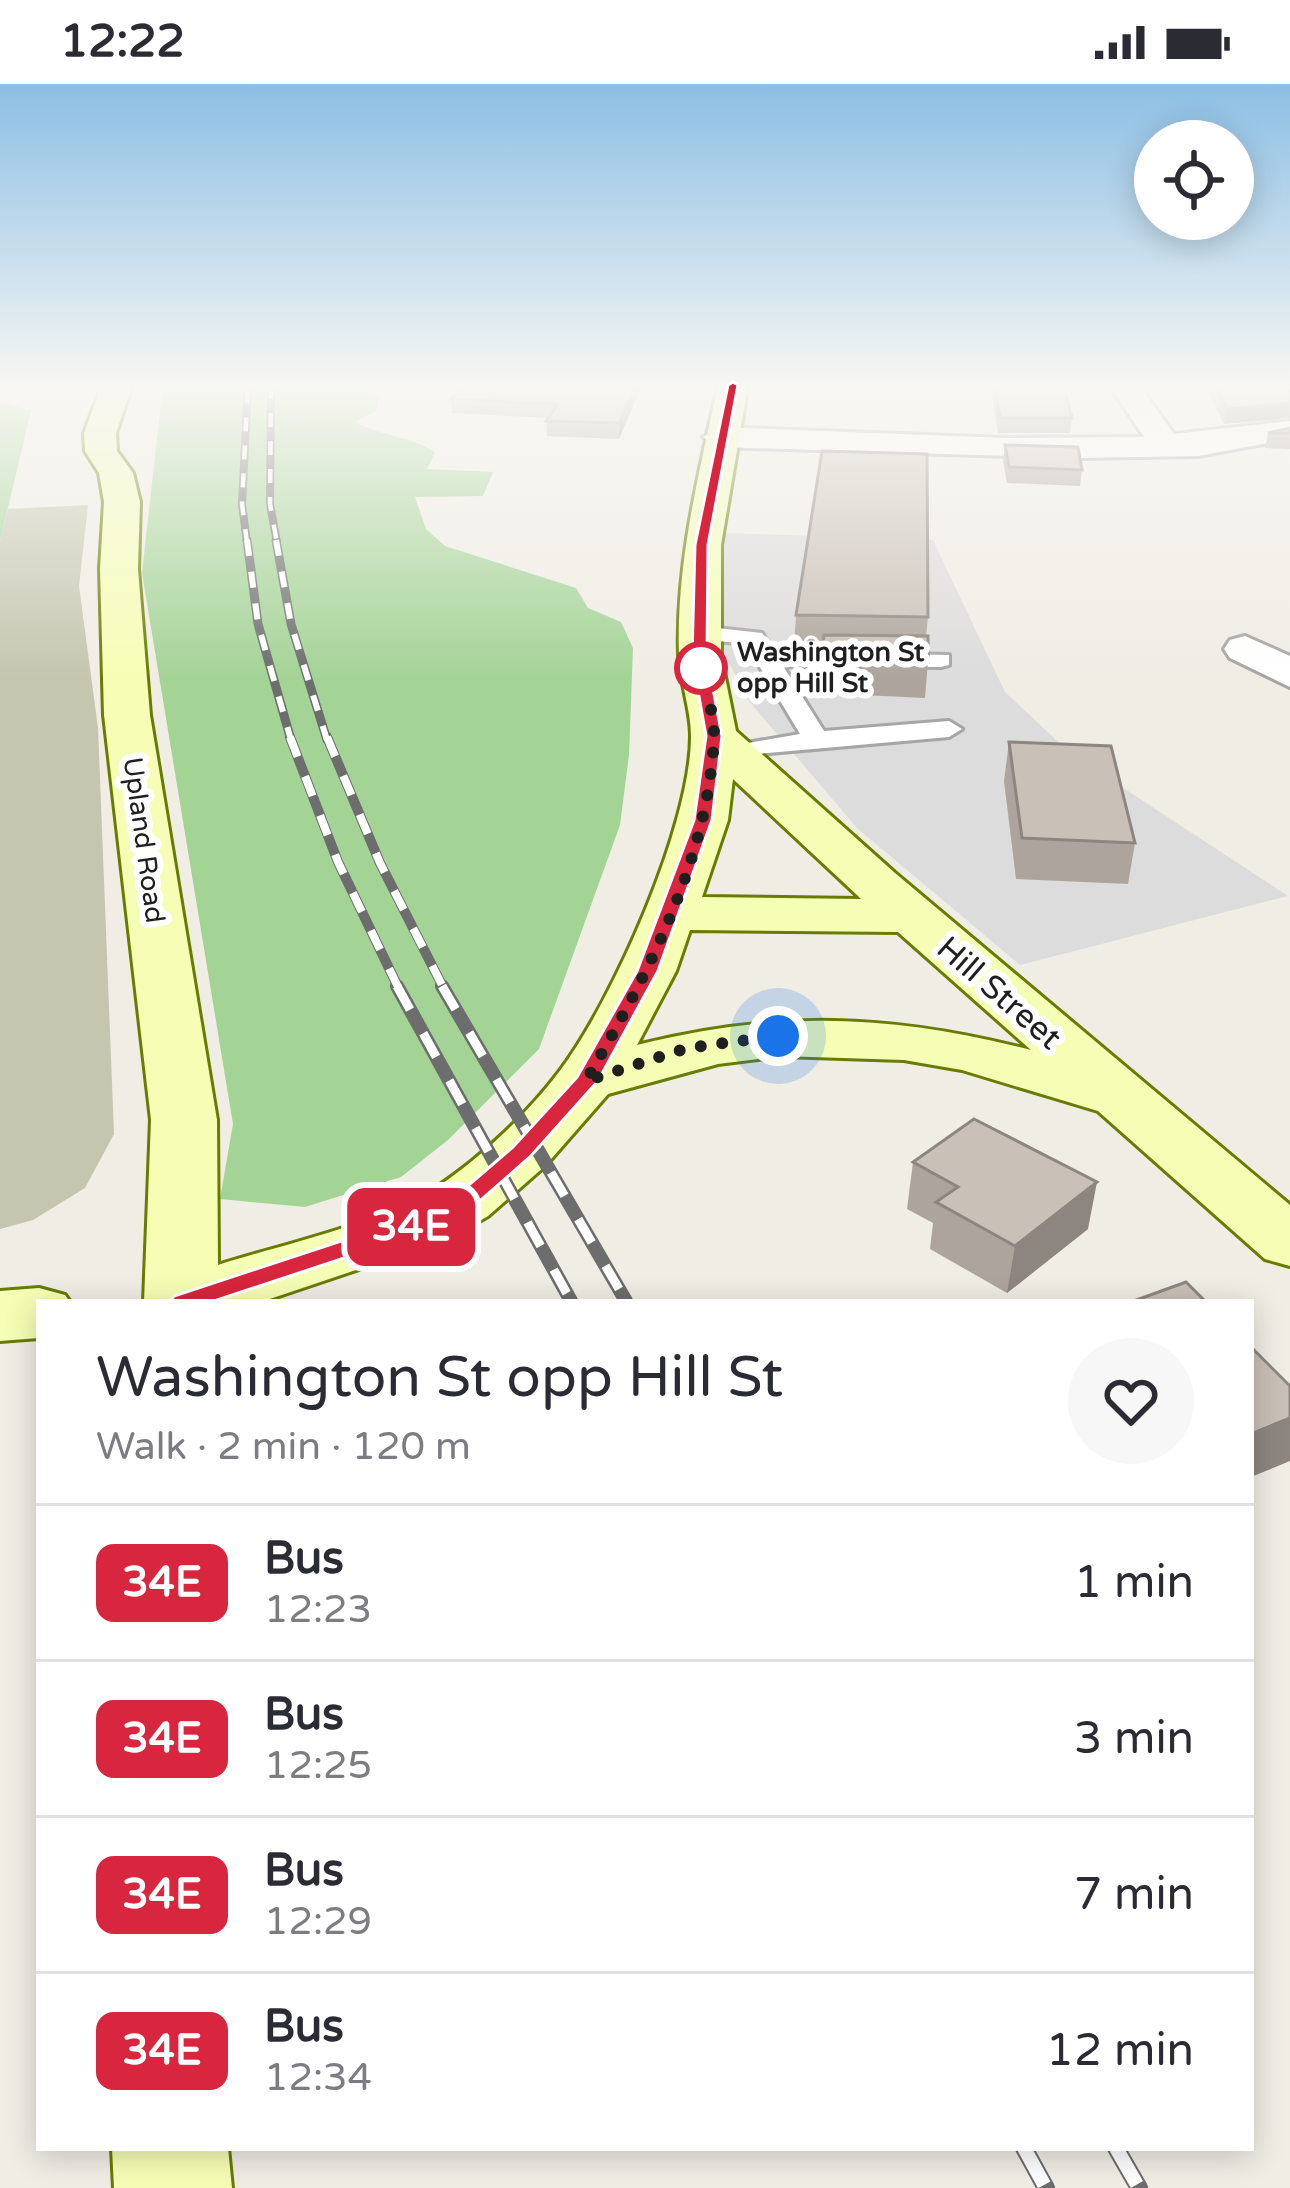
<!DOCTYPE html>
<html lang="en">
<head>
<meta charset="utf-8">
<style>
	:root { --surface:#fff; --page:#f7f7f7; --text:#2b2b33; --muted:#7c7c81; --line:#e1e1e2 }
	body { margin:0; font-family:"Varela Round",sans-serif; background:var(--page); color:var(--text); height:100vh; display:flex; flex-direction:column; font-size:45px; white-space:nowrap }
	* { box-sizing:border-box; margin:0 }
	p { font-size:39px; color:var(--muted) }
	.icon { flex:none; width:66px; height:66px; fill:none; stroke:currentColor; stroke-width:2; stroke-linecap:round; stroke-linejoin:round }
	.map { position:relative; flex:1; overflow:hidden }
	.sheet { position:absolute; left:36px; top:1215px; width:1218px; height:852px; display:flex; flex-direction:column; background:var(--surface); border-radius:0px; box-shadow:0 6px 30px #0003 }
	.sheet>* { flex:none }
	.badge { padding:0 24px; border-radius:18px; font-size:42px; line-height:78px }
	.tools { position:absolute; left:1134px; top:36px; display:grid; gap:24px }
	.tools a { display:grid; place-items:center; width:120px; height:120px; border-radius:50%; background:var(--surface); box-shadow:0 6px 30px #0003; font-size:60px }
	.you { position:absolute; width:60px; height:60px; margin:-30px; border:9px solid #fff; border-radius:50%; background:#1a73e8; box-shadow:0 0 0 18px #1a73e833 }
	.map>.badge { position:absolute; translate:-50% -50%; box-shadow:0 0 0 6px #fff }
	.round { display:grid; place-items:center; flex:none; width:126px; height:126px; border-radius:63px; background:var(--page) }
	.summary { display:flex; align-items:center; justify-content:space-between; height:204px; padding:0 60px }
	h1 { font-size:57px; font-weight:600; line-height:90px }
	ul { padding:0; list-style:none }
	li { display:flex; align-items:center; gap:36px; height:156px; padding:0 60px; border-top:3px solid var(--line) }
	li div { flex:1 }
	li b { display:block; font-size:45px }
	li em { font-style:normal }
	li .badge { min-width:132px; font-weight:700; text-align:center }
	.status { display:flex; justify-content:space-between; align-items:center; height:84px; padding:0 60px; background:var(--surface); direction:ltr }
	.status svg { height:33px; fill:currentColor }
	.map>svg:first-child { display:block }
</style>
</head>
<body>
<div class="status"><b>12:22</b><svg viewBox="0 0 49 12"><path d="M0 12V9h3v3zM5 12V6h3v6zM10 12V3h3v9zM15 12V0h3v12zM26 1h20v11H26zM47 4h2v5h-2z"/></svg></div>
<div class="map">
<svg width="1290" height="2104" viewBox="0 0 1290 2104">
	<rect width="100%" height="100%" fill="#f0ede5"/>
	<path fill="#dddcdc" d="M725,449l208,7 72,152 65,61 218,143 -268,69 -163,-137 -109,-128 -26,-51 -8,-61z"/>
	<path fill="#c4c6af" d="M88,421l-9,81 19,142 16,406 -29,54 -52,32 -33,9v-688l8,-32z"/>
	<path fill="#a4d396" d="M163,301h178l38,13 -3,13 -21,11c26,14 55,14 80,30l-8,17 66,3 -10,24 -68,1 11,32 19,17 131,42 12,20 33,14 12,26 -4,107 -9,70 -81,224 -91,91 -47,37 -96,30 -85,-8 13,-75 -91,-551z
		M0,318l31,9 -31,130z"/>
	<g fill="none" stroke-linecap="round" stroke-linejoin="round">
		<defs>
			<path id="lane" d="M699,542l63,7 12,19 175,3v10l-8,2 -158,-1 41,65 125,-10 13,8 -13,8 -225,20 -4,-5 4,-5 76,-13 -54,-90 -55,-6v-10z"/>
			<path id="street" d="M1109,301h30l35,49 116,-13v18l-92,17 -121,2 -358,-11 -16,-10 16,-10 286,11 139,-1z
				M1245,552l45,20v31l-60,-29 -6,-9 6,-9z"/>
			<path id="secondary" d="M102,301h30l-16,48 1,18 16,22 7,29 -2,67 12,146 67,405 1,145c65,-21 167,-42 222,-80 43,-29 88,-72 119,-113 54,-71 132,-247 132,-336 0,-27 -11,-54 -12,-81 -3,-93 20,-181 39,-270h30l-27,160v112l15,74 159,142 395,332v61l-25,-7 -167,-148 -136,-41 -58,-10 -123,-4 -63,8 -110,30 -63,72 -57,50 -37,22 -190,64h-117l7,-182 -47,-405 -4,-146 4,-67 -5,-29 -14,-22 -1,-18zM733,695l124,116 4,4 -159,-2 26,-77zM690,846l208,2 133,118c-140,-36 -254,-40 -394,-5l39,-74z
				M39,1204l26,7 5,7h-31v36l-39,3v-50z
				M112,2064h116l4,40h-118z"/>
		</defs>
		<use href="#lane" stroke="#a6a6a6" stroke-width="6"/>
		<use href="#street" stroke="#a6a6a6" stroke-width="6"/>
		<use href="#secondary" stroke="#677c00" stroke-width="6"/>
		<use href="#lane" fill="#fff" fill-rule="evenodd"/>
		<use href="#street" fill="#fff" fill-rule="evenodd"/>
		<use href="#secondary" fill="#f6feb5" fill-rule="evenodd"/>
		<defs>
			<path id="rail-far4" d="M271,301l-1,119 7,39
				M247,459l-5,-39 6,-119"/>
			<path id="rail-far3" d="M247,456l11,84 33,116
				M276,456l15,84 36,116"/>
			<path id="rail-far2" d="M290,653l48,125 61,127
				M327,653l53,126 64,126"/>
			<path id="rail-far1" d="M397,902l174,315
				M442,902l184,315"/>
			<path id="rail" d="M1024,2064l22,40
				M1116,2064l23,40"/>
		</defs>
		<use href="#rail-far4" stroke="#6d6d6d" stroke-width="8"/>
		<use href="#rail-far3" stroke="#6d6d6d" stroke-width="9"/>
		<use href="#rail-far2" stroke="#6d6d6d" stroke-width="10"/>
		<use href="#rail-far1" stroke="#6d6d6d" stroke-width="14"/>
		<use href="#rail" stroke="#6d6d6d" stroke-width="18"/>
		<use href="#rail-far4" stroke="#fff" stroke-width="4.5" stroke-dasharray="14" stroke-linecap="butt"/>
		<use href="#rail-far3" stroke="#fff" stroke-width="6" stroke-dasharray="16" stroke-linecap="butt"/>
		<use href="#rail-far2" stroke="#fff" stroke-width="8" stroke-dasharray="21" stroke-linecap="butt"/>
		<use href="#rail-far1" stroke="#fff" stroke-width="9" stroke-dasharray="27" stroke-linecap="butt"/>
		<use href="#rail" stroke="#fff" stroke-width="14" stroke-dasharray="42" stroke-linecap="butt"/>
	</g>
	<path fill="#ada59d" d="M464,301h178l-23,54 -72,-3 -1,-15 2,-3 -96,-5 -1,-14z
		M990,301h73l9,33 -2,15h-72z
		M1205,301h85l-66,39z
		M1290,344v21l-25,-1 3,-15z
		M1005,361l77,25 -2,16 -73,-3 -4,-23z
		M796,531l132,2 -2,19 2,26 -3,36 -105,-5 3,-45 -29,-1z
		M1009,658l126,101 -7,41 -112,-5 -12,-98z
		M913,1078l175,67 -81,64 -77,-44 3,-26 -26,-14z"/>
	<path fill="#8d8680" d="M636,301h6l-23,54v-16z
		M1290,319v15l-66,6 3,-15z
		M1097,1098l-9,47 -81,64 8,-47z
		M1290,1334v43l-39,16v-43z"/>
	<path fill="#c9c0b7" stroke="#8d8680" stroke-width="3" d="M464,301h172l-17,38 -73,-2 12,-17 -107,-5z
		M994,301h69l9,33h-72z
		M1215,301h75v18l-63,6z
		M1290,344v5h-22z
		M1005,361l73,2 4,23 -73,-3z
		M822,367l105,3 1,163 -132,-2z
		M824,551l104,1v26l-106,-5z
		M1009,658l102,4 24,97 -113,-5z
		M974,1035l123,63 -82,64 -79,-44 22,-15 -45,-25z
		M1186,1198l20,20h-75z
		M1251,1263l39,39v32l-39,16z"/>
	<linearGradient id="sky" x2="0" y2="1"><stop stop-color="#8cbfe5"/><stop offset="0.51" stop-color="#f8f7f3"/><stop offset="1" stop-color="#f8f7f3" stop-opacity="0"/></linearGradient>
	<rect width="1290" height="595" fill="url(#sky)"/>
	<path fill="#d7263d" stroke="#fff" stroke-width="3" d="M733,298l5,3 -30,160 -1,112 15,79 -10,84 -54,151 -60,110 -68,76 -57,50 -38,21 -242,80h-19l-4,-6 4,-6 243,-80 39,-20 57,-49 64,-70 60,-106 57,-151 12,-84 -14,-79 3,-112 33,-160z"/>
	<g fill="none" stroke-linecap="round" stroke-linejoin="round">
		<path stroke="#1f1f1f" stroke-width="12" stroke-dasharray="0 21.6" d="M701,584l-1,-11c3,26 15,56 14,82 -7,124 -67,236 -128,342l101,-33 91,-12"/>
	</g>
	<circle fill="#fff" stroke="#d7263d" stroke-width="6" cx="701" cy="584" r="24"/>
	<g text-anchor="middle" stroke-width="12" stroke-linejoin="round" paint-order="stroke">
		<g font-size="27" font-weight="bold" fill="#1f1f1f" stroke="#fff" text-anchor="start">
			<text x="737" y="577">Washington St<tspan x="737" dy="31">opp Hill St</tspan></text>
		</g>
		<g font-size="27" fill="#1f1f1f" stroke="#fff">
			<text transform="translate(144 756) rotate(82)" y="9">Upland Road</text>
		</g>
		<g font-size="33" fill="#1f1f1f" stroke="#fff">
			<text transform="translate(1000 908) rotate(41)" y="12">Hill Street</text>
		</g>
	</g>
</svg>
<div class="tools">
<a><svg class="icon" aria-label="locate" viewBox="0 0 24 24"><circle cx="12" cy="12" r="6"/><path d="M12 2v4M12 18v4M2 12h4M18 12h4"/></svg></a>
</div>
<div class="you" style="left:778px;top:952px"></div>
<b class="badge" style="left:411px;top:1143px;background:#d7263d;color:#fff">34E</b>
<section class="sheet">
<div class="summary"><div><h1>Washington St opp Hill St</h1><p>Walk · 2 min · 120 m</p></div><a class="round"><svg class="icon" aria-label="heart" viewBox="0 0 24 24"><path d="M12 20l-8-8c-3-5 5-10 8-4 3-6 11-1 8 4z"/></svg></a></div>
<ul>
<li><span class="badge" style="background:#d7263d;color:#fff">34E</span><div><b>Bus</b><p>12:23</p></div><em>1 min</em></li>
<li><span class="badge" style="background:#d7263d;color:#fff">34E</span><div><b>Bus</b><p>12:25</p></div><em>3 min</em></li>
<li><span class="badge" style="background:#d7263d;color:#fff">34E</span><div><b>Bus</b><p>12:29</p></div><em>7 min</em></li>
<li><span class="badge" style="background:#d7263d;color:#fff">34E</span><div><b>Bus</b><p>12:34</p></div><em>12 min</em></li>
</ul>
</section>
</div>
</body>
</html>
